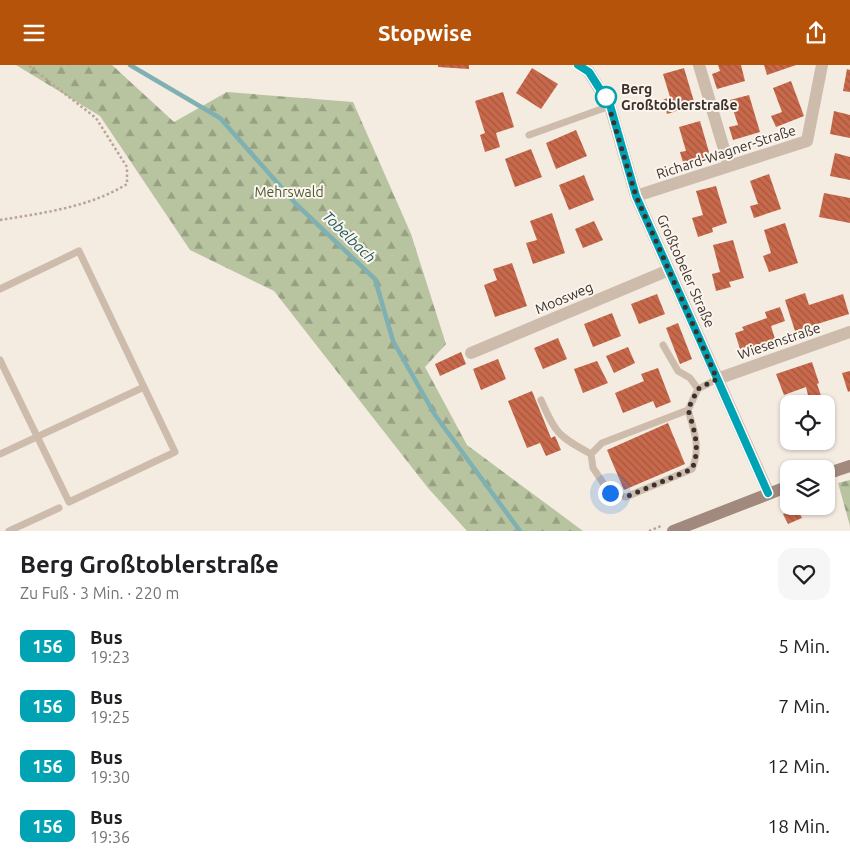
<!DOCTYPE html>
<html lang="de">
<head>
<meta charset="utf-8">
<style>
	:root { --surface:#fff; --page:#f6f6f6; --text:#202124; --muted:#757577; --accent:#b45309 }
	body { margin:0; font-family:Ubuntu,sans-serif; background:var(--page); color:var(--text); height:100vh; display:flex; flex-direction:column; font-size:19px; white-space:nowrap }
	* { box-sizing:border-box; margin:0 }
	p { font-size:16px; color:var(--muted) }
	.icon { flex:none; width:28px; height:28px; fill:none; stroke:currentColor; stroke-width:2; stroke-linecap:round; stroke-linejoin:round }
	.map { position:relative; height:466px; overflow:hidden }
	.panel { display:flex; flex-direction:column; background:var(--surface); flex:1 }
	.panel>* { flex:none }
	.badge { padding:0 10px; border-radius:8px; font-size:18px; line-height:32px }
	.controls { position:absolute; left:780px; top:330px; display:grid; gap:10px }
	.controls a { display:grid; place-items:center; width:55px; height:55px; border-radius:10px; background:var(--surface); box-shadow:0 1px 4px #0004; font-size:25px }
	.you { position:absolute; width:25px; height:25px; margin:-12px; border:4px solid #fff; border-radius:50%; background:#1a73e8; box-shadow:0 0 0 8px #1a73e833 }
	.map>.badge { position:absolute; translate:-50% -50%; box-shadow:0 0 0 2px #fff }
	.round { display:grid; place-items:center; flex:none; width:52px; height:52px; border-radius:15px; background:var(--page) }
	.summary { display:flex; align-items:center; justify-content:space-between; height:85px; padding:0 20px }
	h1 { font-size:24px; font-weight:700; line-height:38px }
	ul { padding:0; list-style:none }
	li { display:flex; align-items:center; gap:15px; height:60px; padding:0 20px }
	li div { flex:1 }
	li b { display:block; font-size:19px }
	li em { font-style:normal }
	li .badge { min-width:55px; font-weight:700; text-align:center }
	header { display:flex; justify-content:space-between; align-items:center; height:65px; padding:0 20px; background:var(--accent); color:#fff; font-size:22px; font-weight:700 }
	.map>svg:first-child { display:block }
</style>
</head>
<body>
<header><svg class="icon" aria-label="menu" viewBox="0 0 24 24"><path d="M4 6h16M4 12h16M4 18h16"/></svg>Stopwise<svg class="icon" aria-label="share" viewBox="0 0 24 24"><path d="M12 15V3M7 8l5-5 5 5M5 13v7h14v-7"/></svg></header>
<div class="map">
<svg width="850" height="466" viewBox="0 0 850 466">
	<defs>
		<pattern id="forest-firs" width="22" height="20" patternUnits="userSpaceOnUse" patternTransform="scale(1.25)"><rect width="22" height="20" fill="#b8c4a0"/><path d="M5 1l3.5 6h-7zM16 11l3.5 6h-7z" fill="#97a083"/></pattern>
		<pattern id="building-back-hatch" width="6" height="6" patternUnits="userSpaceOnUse" patternTransform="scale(1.25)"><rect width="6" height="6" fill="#c8694b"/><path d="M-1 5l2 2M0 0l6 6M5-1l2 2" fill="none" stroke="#a4573f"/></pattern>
	</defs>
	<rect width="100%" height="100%" fill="#f4ebe1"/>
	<path fill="url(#forest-firs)" d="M16,0h96l62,57 53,-30 126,10 58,132 35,110 -21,23 42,78 116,86h-116l-39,-43 -154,-197 -84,-41 -90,-134z
		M850,415v46l-12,-43z"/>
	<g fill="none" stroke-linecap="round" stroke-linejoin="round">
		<path stroke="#7fb0b2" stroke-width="4.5" d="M130,0l90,53 76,86 79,75 18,62 42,74 85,116"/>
	</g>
	<path fill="url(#building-back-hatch)" d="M438,0h31v4l-31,-2z
		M718,0h23l4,16 -28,8 -5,-15 8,-3z
		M764,0h32l-29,10z
		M532,3l26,16 -17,25 -25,-16z
		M684,3l11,37 -28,9 -4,-14 7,-3 -7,-23z
		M847,4l3,1v22l-7,-1z
		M791,16l13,35 -28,11 -5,-11 11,-4 -9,-24z
		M503,27l11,35 -18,6 4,14 -15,5 -5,-17 5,-2 -10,-32z
		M749,30l11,37 -27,8 -4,-13 9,-2 -8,-25z
		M834,46l16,4v23l-20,-4z
		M700,56l11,38 -27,7 -4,-14 6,-1 -7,-24z
		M576,65l11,26 -31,13 -10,-26z
		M531,84l11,28 -27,10 -10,-28z
		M835,88l15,4v23l-20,-4z
		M769,109l12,35 -27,9 -4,-12 8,-2 -8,-23z
		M584,110l10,25 -25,10 -10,-25z
		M716,121l11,37 -15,5 1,4 -15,5 -6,-19 11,-3 -7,-24z
		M824,128l26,5v25l-31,-6z
		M552,148l13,40 -32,11 -7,-21 11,-3 -7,-19z
		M594,156l9,19 -20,8 -8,-19z
		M785,158l13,40 -29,9 -6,-16 8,-3 -7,-23z
		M733,175l11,38 -15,4 2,5 -15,4 -4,-17 8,-2 -7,-27z
		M512,198l15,43 -32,11 -11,-32 13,-5 -4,-11z
		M805,228l4,12 34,-11 6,20 -54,17 -10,-31z
		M657,229l8,20 -26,10 -8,-20z
		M780,242l5,14 -14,5 4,13 -26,9v-2l-9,3 -5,-16 9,-3 -2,-3 25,-9 -2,-6z
		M612,248l9,23 -28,11 -9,-23z
		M678,258l14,36 -12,5 -14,-36z
		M558,273l9,21 -24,10 -9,-21z
		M628,282l7,16 -21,10 -8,-17z
		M461,287l5,12 -26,12 -5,-12z
		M498,294l8,20 -25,11 -8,-21z
		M597,296l11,22 -25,10 -9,-24z
		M812,297l7,21 -2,1 7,20h-22l-2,-6 8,-3 -2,-8 -22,8 -8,-21z
		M658,303l13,34 -15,6 -3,-7 -30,12 -8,-20 29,-12 -3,-7z
		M850,306v20l-2,1 -6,-19z
		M532,326l19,47 4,-2 6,14 -15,6 -6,-13 -13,5 -19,-47z
		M668,358l17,41 -61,26 -17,-40z
		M797,443l5,10 -14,6 -5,-10z"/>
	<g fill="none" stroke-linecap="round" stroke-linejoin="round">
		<path stroke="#b9a596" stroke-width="2.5" stroke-dasharray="2.5 2.5" stroke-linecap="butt" d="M0,155c43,-7 90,-13 127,-36v-17l-31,-49 -68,-53
			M801,404l17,-6
			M649,466l12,-5"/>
		<path stroke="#cdbbac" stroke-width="7" d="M529,70l81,-29
			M0,224l79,-38 96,201 -106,50 -69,-142
			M663,280l15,26 12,7 8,11
			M541,335c15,34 17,36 50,54
			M688,345c6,20 13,38 4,59l-66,28 -16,-4 -17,-25 -2,-14 11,-11 86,-33 10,-21 19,-10
			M0,389l144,-67
			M9,466l50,-23"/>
		<path stroke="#cdbbac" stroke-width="12" d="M579,0l10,7 21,34 26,90 132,296
			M699,0l30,101
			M636,131l171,-55 15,-76
			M471,288l198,-83
			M717,314l133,-47"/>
		<path stroke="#a18a7d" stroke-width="12" d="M826,409l24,-8
			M673,466l116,-45"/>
	</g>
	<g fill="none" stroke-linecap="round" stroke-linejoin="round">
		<defs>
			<path id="line" d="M578,0l11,7 21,33 26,91 132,297"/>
		</defs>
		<use href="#line" stroke="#fff" stroke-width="11"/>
		<use href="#line" stroke="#00a3b4" stroke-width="8"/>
		<path stroke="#3b302b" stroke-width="5" stroke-dasharray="0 9" d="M606,32l30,99 81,183 -19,10 -10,20c6,21 13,39 4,60l-66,28 -16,-4"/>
	</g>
	<circle fill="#fff" stroke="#00a3b4" stroke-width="2.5" cx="606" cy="32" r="10"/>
	<g text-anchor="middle" stroke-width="4" stroke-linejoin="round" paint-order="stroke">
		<g font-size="14" font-weight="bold" fill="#3b302b" stroke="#fbf5ee" text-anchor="start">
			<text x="621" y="29">Berg<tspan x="621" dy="16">Großtoblerstraße</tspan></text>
		</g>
		<g font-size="14" fill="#3b302b" stroke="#fbf5ee">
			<text transform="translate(726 87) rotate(-18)" y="5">Richard-Wagner-Straße</text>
			<text transform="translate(686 206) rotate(66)" y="5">Großtobeler Straße</text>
			<text transform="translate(564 233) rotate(-23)" y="5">Moosweg</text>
			<text transform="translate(779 276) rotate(-19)" y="5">Wiesenstraße</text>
		</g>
		<g font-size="14" fill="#4a5a2e" stroke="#fbf5ee">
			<text x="289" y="132">Mehrswald</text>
		</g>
		<g font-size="15" font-style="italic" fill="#1f5a5e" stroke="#fbf5ee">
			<text transform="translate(349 172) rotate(44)" y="5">Tobelbach</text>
		</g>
	</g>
</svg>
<div class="controls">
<a><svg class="icon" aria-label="locate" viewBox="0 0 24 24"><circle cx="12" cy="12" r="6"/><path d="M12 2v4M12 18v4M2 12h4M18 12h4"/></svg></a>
<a><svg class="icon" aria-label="layers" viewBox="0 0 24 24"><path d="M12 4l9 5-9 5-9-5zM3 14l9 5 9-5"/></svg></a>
</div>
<div class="you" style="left:610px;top:428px"></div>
</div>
<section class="panel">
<div class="summary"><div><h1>Berg Großtoblerstraße</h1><p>Zu Fuß · 3 Min. · 220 m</p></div><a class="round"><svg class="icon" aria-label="heart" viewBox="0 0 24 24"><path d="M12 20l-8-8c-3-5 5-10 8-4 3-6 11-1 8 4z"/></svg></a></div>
<ul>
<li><span class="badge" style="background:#00a3b4;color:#fff">156</span><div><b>Bus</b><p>19:23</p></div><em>5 Min.</em></li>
<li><span class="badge" style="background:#00a3b4;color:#fff">156</span><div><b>Bus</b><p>19:25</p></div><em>7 Min.</em></li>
<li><span class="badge" style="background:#00a3b4;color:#fff">156</span><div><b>Bus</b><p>19:30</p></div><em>12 Min.</em></li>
<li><span class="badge" style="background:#00a3b4;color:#fff">156</span><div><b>Bus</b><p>19:36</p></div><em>18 Min.</em></li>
</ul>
</section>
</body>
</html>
